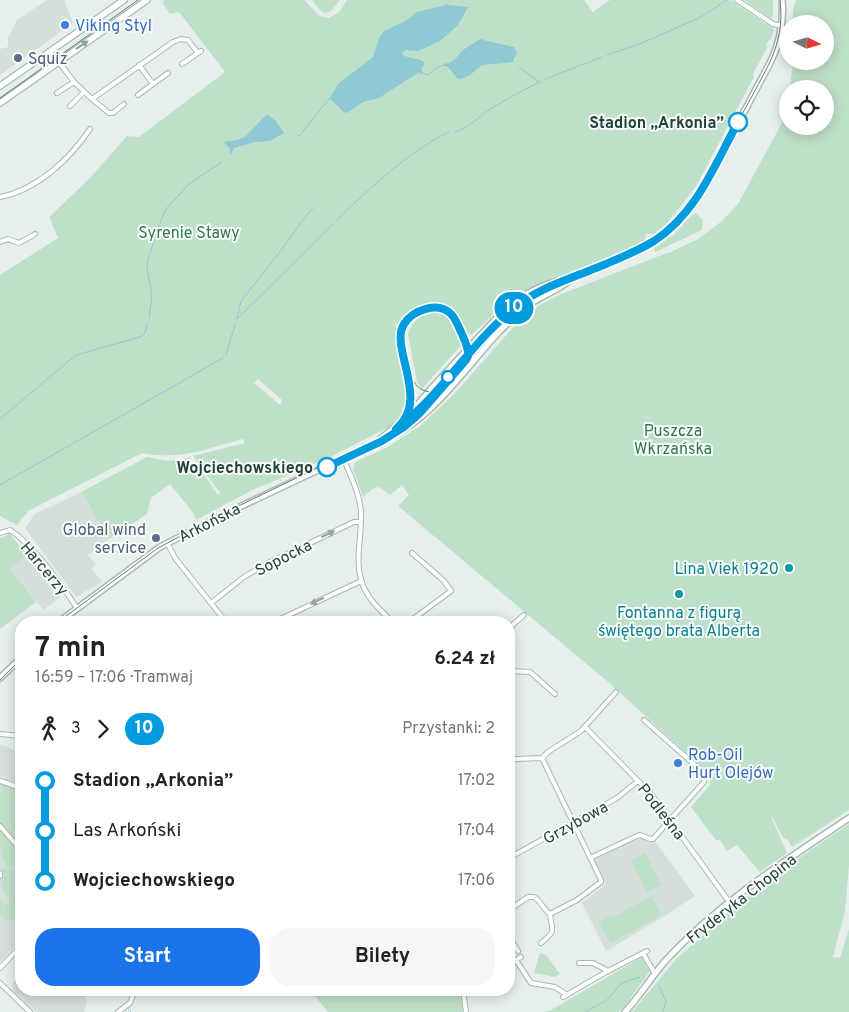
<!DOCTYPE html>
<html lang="pl">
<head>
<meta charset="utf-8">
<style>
	:root { --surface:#fff; --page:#f6f6f6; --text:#222; --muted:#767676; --accent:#1a73e8 }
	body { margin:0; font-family:Overpass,sans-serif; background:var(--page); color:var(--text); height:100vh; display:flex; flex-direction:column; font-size:19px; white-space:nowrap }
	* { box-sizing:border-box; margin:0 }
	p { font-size:16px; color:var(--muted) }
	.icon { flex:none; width:28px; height:28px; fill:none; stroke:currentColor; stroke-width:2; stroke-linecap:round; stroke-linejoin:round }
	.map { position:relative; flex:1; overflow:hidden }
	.details { position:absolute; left:15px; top:616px; width:500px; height:380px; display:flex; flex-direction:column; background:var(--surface); border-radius:20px; box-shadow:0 2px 12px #0003 }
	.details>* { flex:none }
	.badge { padding:0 10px; border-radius:16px; font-size:18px; line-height:32px }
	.needle { width:32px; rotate:95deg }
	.tools { position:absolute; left:779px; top:15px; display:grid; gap:10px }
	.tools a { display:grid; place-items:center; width:55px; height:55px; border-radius:50%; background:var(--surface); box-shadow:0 2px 12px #0003; font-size:25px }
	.map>.badge { position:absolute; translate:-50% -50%; box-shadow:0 0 0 2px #fff }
	.legs { display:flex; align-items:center; gap:8px; height:55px; padding:0 20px; font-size:16px }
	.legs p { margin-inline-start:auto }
	.head { display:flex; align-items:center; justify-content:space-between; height:85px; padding:0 20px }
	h1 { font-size:28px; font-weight:700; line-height:38px }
	.primary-button { display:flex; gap:10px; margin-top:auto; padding:10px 20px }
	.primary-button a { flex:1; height:58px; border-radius:20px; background:var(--accent); color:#fff; font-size:20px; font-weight:700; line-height:58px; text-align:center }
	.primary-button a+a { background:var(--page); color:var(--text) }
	ul { padding:0 20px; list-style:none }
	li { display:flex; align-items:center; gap:18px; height:50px; font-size:19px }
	li i { display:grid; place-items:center; width:8px; height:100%; margin:0 6px; background:currentColor }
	li i::after { content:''; width:12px; height:12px; margin:-6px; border:4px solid; border-radius:50%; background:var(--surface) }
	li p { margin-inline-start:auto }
	li:first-child i { background:linear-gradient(#0000 50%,currentColor 0) }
	li:last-child i { background:linear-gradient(currentColor 50%,#0000 0) }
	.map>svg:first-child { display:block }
</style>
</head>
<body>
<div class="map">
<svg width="849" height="1012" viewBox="0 0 849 1012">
	<rect width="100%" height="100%" fill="#e6efeb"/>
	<path fill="#d4dfda" d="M47,0h17l9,23 -73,52v-26l8,-2v-9l9,-18z
		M81,492l28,47 -21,16 8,10 -5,3 11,14 -26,15 -51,-69 10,-14z
		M27,555l34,42 -18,13 -32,-41z
		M0,744l21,9v201l-7,-7 -14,15z
		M644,837l2,5 2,-1 3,2 3,-3 41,56 -32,21 -57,34 -24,-48 23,-18 -1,-6 -10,-20z
		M19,978h2v12h60l6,11 -3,11h-48l-23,-22v-7z"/>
	<path fill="#bfe0c8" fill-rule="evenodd" d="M165,0h139l16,16 9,2 10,-6 8,-12h237l9,12 17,-12h121l43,29 -3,10 -3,2 -2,5h2l-15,28 1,3 -59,111 -29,36 -12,10h-8l-1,7 -12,6 -105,42 -30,21 -27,25c-9,-4 -9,-15 -16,-22 -16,-15 -48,-7 -56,14l-2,-1 -4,-10 3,11 3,2 -1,17 8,46h2v3l-6,22 -13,10 -57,29 -60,26 -16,6 -60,32 -4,-9 -22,-27 -19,14 -4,16 -38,25 -28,-47 66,-35 21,4 22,-3 1,4 13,13 14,20 2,-2 -27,-37 52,-13 -2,-4c-36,9 -62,22 -101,14l-114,58 -11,14 -17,-9v-241l58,-37 -9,-21 40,-38 38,-43 12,1 86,-65 -46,-60 -9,2 -8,-12zM258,379l24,21 -2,5 -26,-22z
		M312,0h28l-10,12 -6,1 -5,-4z
		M744,0h29v16l-2,3z
		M796,0h53v810l-57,37 -4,-7 -5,-2 -10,-20 -2,-2 16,37 -27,19 -23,-27 -10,6 -7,-11h-4l-25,-33 19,-22 1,-8 -6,-7 -98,-89 -209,-175 11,-11 -7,-10 -12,10 -11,-8 -7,2 -9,8 -10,-28 2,-7 31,-14 33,-21 35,-33 65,-73 19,-15 21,-11 105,-41 7,-2 27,-13 24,-18 16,-17 46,-85 3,-18 1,25h37v-37h-35l3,-28h32v-37h-32v-15z
		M696,213l7,7 -1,10 -47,22 -1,-3 19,-14 20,-21z
		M433,313c19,-1 24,14 31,29l-42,47 -5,-7 -9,-48c4,-13 12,-19 25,-21z
		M10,534l17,21 -16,14 25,33 -36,27v-91z
		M1,785h5l15,5v57l-21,-24v-27l4,-8 -4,-2z
		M849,824v41l-4,46 -12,46 7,1 9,-29v83h-217l45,-54 36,-31 10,-11 60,-47z
		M0,829l21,24v6l-10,9c-11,-2 -11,-27 -11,-39z
		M645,852l16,33 -14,7 -16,-32z
		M21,861v35l-5,9v16l-11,-2 -5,-6v-13l5,6 6,-5 -10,-14 1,-1 -2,-6 3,-5 -1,-4 2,-3 9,1z
		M652,896l10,19 -52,28 -11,-21 12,-6 2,1z
		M540,953l6,2 14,19 -5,3 -21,-4z
		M642,957l8,14 -25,35 -7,6h-75l8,-2z
		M310,990h149l4,22h-135z"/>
	<path fill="#8ec9d4" d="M446,3l2,2 20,2 -10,18 -18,16 -22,10 -12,-1 -4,3 2,3 17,4 4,3 -3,5v6l-4,-1 -39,25 -16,4 -16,11c-8,-2 -10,-11 -18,-14l9,-15 35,-27 6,-19 5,-7 21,-10 12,-9 29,-7z
		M482,38l1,2 31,7 3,7 -4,6 1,2 -32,3 -12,10 -9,4 -4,-1 -9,-11 -4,-1v-2c13,-2 12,-9 22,-16 5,-4 12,-7 16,-10z
		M267,114l9,7 8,12 -14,8 -15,1 -21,6 -3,6h-1v-5l-6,-7 13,-2 9,-4z"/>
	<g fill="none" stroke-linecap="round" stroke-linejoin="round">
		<path stroke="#8ec9d4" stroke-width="1" d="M607,55l35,-12 59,-26 26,-17
			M519,67l20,15
			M422,73l6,2 8,-7 8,-3
			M545,79l57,-22
			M455,132c14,-4 25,-16 37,-24 16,-10 32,-18 49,-27
			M297,136h2l30,-37
			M337,220c34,-33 69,-66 111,-88
			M149,318l3,-22 -5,-29v-5l15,-45 5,-9 22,-24 33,-22
			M237,318l4,-17 42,-53 18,-26 13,-15
			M236,320l98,-97
			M226,354l9,-29
			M0,419l76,-64 64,-18 5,-4 2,-9
			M0,485l223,-127
			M659,986l7,16 -3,10
			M128,1009l3,3
			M585,1012l21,-11 16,-18 18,-6"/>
		<defs>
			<path id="minor" d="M737,0l36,24 9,2
				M58,61l16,21 18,17 81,-57 8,-3 7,1 10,13
				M182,64l19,-13
				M139,65l14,19
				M57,93l17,-11
				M138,95l30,-22
				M92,99l17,14h4l11,-9
				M70,106l14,-14
				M0,197c37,-7 70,-38 90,-68
				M0,242l8,-3 11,4 16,-9
				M343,458c8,18 17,36 18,55 1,21 -6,47 0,66 4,18 20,32 32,43
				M0,533l10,-3c23,15 51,54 67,78
				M168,544l7,14 51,64
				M211,603l33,-26 24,-14 86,-41h7
				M274,622l87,-41
				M409,622l42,-31 -7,-10 -32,-28
				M509,628l15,-13
				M509,671l21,1 25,22
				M585,727l66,67 79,109
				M0,734l21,2
				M542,758l6,-6 33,-21 35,-39
				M509,761l7,-2 26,-1
				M0,781l21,7
				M0,826l21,24
				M509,858l108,-60 21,-17
				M590,858l49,-23c5,0 9,5 14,4l51,-57 1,-8 -61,-54
				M0,873v3
				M509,910l19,-13h6c7,4 9,12 16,17l27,-14 24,-18v-2l-59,-122
				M509,929l3,-2
				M509,937l9,14
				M541,943c16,-13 11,-12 9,-29
				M643,953l12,21
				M516,960l15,23 24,4 12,8
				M579,963h14l15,8 39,-20
				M509,964l12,-7
				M0,968l21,-22
				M0,983l30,29
				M463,990l3,22
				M563,997l45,-26
				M118,1012l12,-9 5,-13"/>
			<path id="tertiary" d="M378,441l31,-26 20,-24 76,-82c19,-15 41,-27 65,-30
				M59,622l101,-75 69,-35 144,-68c68,-22 100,-96 154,-138 11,-8 22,-12 33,-19 4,-2 8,-6 13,-9 52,-26 92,-29 127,-83l70,-132c10,-20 14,-41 12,-63
				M0,678l21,-20
				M625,1012c16,-17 27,-37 43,-54 52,-56 119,-98 181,-140"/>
			<path id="secondary" d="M0,86l124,-86
				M0,103l147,-103"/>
		</defs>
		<use href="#minor" stroke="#a8b8b2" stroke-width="6"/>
		<use href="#tertiary" stroke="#a8b8b2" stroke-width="8"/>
		<use href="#secondary" stroke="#a4bbb3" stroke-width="8"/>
		<use href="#minor" stroke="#fff" stroke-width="4"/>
		<use href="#tertiary" stroke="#fff" stroke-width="5"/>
		<use href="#secondary" stroke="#fff" stroke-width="5.5"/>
		<path stroke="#5f7d75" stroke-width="1" d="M0,98l138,-98
			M412,377c4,12 14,18 27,13
			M411,402c2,-27 -26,-68 3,-88 11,-7 30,-10 39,2 4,5 6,12 9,18 4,9 8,16 5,26
			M58,622l100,-74 70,-37 162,-78c49,-32 78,-87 122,-124 37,-30 88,-39 130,-61 44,-23 64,-65 86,-107 13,-26 28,-51 41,-77 10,-21 14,-41 11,-64
			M0,680l21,-21"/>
	</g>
	<defs><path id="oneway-solid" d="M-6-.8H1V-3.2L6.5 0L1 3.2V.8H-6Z" transform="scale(1.25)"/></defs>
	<g fill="#92a09c">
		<use href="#oneway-solid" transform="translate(82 45) rotate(-34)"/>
		<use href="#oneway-solid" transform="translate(328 534) rotate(-25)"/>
		<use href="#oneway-solid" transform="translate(317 601) rotate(155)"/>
	</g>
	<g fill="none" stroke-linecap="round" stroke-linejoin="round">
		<defs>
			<path id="line-1" d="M327,467l55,-26 22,-14 16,-14 46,-53 2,-4c1,-8 -3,-14 -6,-22 -3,-6 -6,-15 -11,-20 -13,-13 -38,-4 -47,10 -5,8 -4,17 -2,26 5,27 19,58 -6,79 45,-33 73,-84 116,-119 24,-21 55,-30 84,-42 20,-8 40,-16 58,-27 43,-28 61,-77 84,-119"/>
		</defs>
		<use href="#line-1" stroke="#fff" stroke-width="11"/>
		<use href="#line-1" stroke="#009cdd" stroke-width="8"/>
	</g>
	<g fill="#3f7fe0" stroke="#f7fbf9" stroke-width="2">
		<circle cx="65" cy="25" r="5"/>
		<circle cx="678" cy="763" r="5"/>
	</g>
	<g fill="#5c6f8a" stroke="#f7fbf9" stroke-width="2">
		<circle cx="18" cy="58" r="5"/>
		<circle cx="156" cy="538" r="5"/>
	</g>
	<g fill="#fff" stroke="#009cdd" stroke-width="2.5">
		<circle cx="738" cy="122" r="9"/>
		<circle cx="448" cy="377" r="6"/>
		<circle cx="327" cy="467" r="9"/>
	</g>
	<g fill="#0f9aa8" stroke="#f7fbf9" stroke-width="2">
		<circle cx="789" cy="568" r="5"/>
		<circle cx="679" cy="594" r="5"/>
	</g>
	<g text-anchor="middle" stroke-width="4" stroke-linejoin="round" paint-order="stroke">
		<g font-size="16" fill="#366cbe" stroke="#f7fbf9" text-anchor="start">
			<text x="75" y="31">Viking Styl</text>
			<text x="688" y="760">Rob-Oil<tspan x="688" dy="18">Hurt Olejów</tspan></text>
		</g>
		<g font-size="16" fill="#4e5e75" stroke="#f7fbf9" text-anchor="start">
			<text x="28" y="64">Squiz</text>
			<text x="146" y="535" text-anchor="end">Global wind<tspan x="146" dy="18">service</tspan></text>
		</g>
		<g font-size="16" font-weight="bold" fill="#24423a" stroke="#f7fbf9" text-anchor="end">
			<text x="724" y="128">Stadion „Arkonia”</text>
			<text x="313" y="473">Wojciechowskiego</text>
		</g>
		<g font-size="16" fill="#2d7a4b" stroke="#f7fbf9">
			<text x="189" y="238">Syrenie Stawy</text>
			<text x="673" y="436">Puszcza<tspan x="673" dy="18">Wkrzańska</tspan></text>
		</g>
		<g font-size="16" fill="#24423a" stroke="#f7fbf9">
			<text transform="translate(209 522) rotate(-27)" y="6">Arkońska</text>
			<text transform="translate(283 557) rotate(-27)" y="6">Sopocka</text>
			<text transform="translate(45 568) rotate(50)" y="6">Harcerzy</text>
			<text transform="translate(662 811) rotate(52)" y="6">Podleśna</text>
			<text transform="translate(575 822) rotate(-29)" y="6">Grzybowa</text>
			<text transform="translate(741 898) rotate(-38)" y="6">Fryderyka Chopina</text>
		</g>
		<g font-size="16" fill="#0d838f" stroke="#f7fbf9" text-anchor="end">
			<text x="779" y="574">Lina Viek 1920</text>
			<text x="679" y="618" text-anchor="middle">Fontanna z figurą<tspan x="679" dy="18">świętego brata Alberta</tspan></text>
		</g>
	</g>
</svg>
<div class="tools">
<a><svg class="needle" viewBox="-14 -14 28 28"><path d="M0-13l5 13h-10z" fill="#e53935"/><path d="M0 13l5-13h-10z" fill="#767676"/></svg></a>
<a><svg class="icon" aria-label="locate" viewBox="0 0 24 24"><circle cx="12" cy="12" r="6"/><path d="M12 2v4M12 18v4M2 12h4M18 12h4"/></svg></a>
</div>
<b class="badge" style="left:514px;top:308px;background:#009cdd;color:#fff">10</b>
<section class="details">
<div class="head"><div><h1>7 min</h1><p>16:59 – 17:06 · Tramwaj</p></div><b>6.24 zł</b></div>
<div class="legs"><svg class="icon" aria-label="walk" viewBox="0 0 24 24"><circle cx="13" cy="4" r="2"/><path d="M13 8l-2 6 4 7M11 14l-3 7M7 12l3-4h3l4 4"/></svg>3<svg class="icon" aria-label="forward" viewBox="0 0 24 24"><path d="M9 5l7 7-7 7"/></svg><b class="badge" style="background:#009cdd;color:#fff">10</b><p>Przystanki: 2</p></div>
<ul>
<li><i style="color:#009cdd"></i><b>Stadion „Arkonia”</b><p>17:02</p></li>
<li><i style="color:#009cdd"></i><span>Las Arkoński</span><p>17:04</p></li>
<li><i style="color:#009cdd"></i><b>Wojciechowskiego</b><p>17:06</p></li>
</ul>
<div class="primary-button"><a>Start</a><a>Bilety</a></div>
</section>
</div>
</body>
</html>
